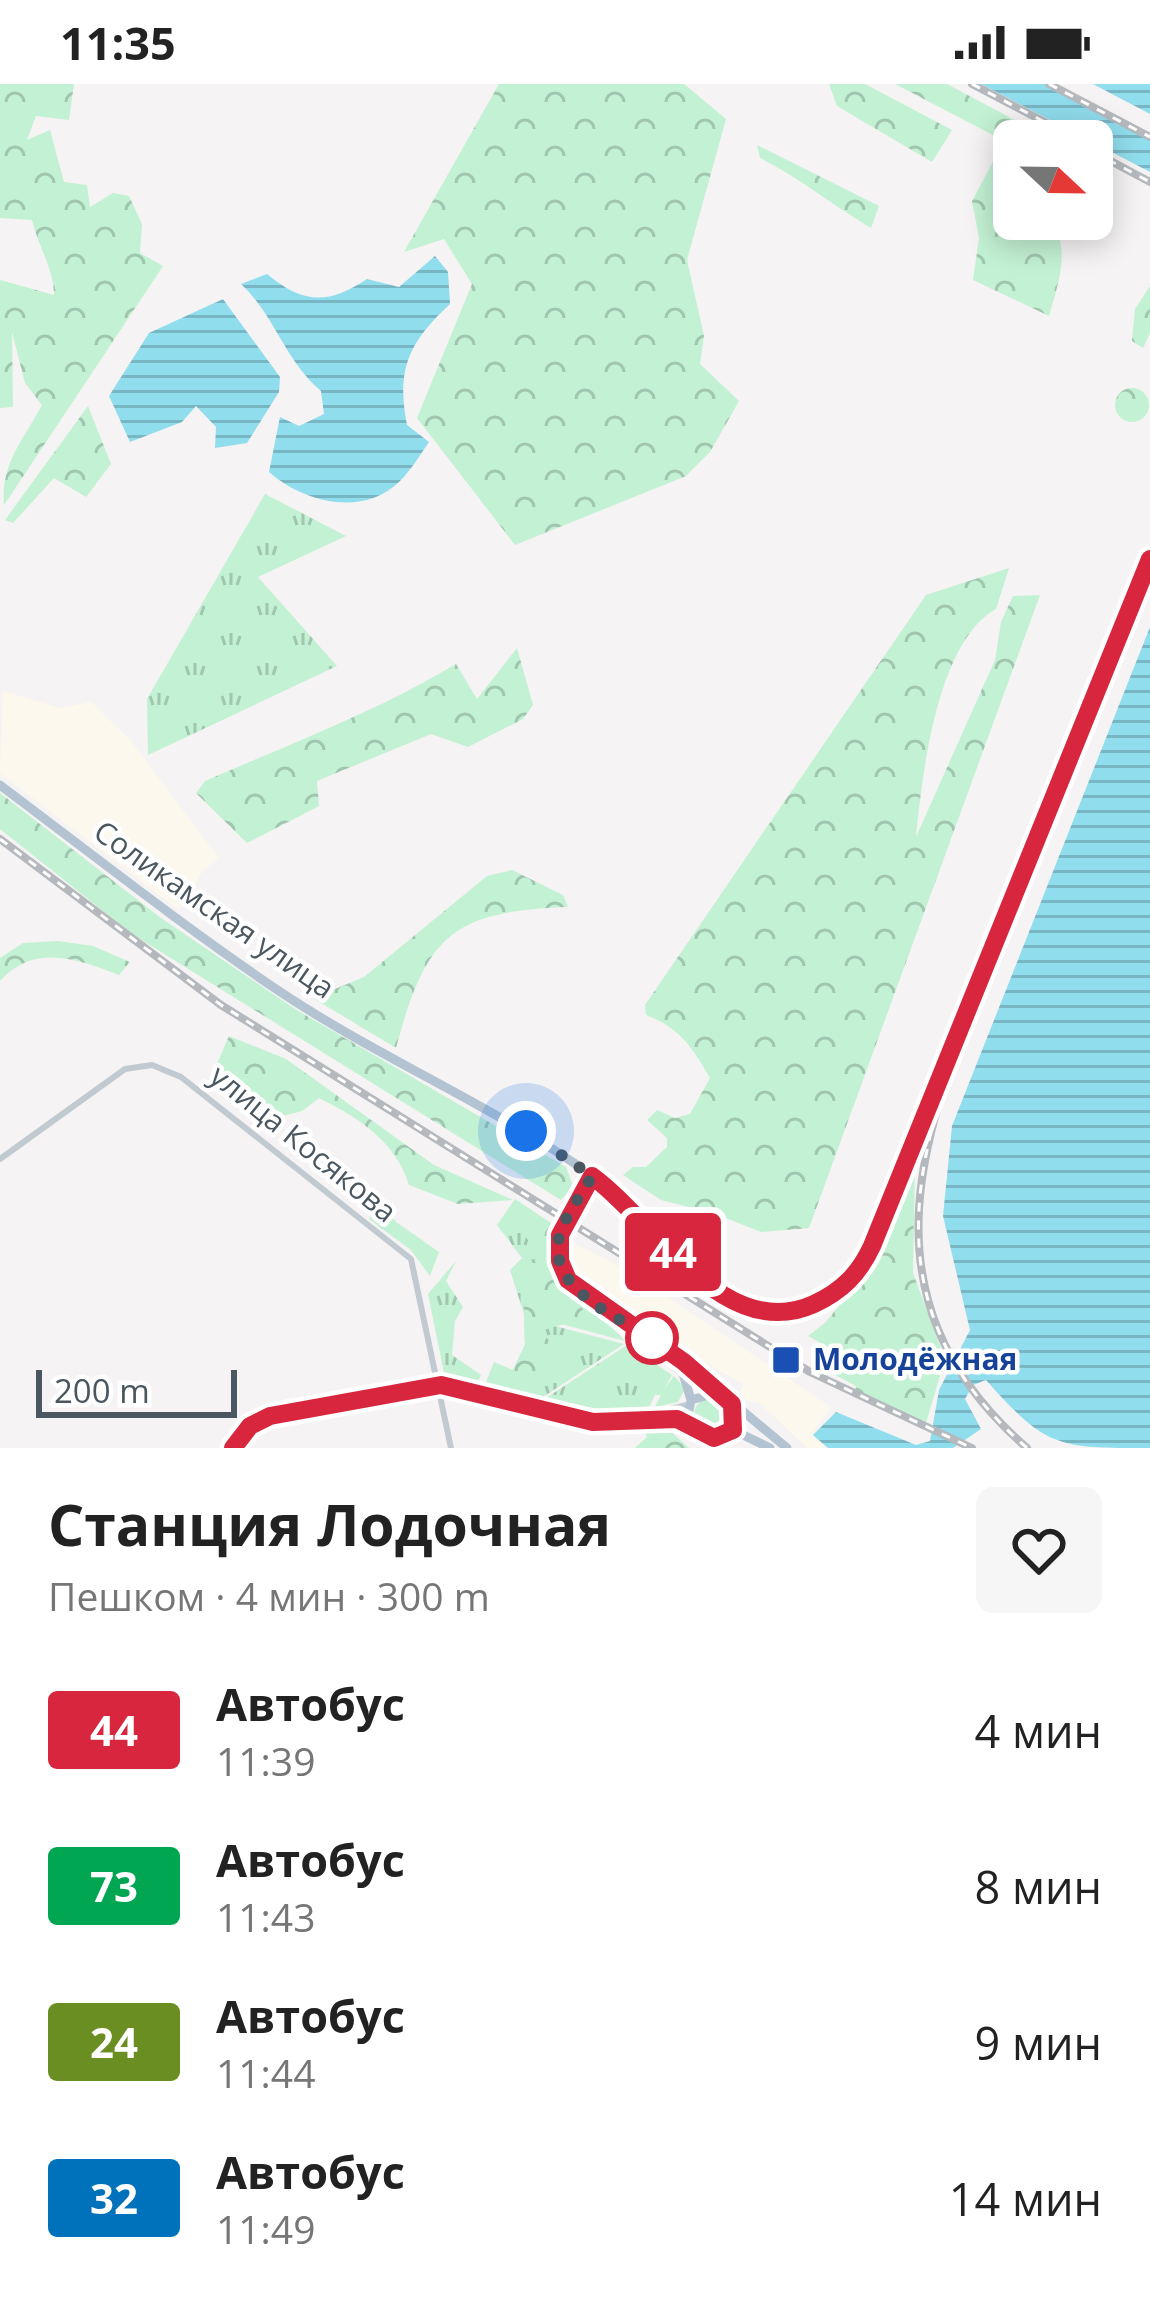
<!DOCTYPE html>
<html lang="ru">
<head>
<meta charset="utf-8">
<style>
	:root { --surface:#fff; --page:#f6f6f6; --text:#222; --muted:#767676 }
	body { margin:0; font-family:"Open Sans",sans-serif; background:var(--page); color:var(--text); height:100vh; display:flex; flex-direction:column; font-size:45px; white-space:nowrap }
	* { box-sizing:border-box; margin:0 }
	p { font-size:39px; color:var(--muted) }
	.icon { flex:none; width:66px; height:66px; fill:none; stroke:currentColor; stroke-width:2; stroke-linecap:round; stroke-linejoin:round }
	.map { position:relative; height:1364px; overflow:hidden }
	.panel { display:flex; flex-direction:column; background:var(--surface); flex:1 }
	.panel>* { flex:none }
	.badge { padding:0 24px; border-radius:9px; font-size:42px; line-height:78px }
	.needle { width:78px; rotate:112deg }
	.controls { position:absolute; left:993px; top:36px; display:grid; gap:24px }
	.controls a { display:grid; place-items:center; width:120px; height:120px; border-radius:18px; background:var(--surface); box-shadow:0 6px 30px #0003; font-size:60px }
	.scale { position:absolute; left:36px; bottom:30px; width:201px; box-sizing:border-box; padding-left:12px; border:6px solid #4a5760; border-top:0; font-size:33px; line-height:42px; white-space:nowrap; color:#4a5760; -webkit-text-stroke:9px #fff; paint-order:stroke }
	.you { position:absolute; width:60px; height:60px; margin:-30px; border:9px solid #fff; border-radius:50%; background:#1a73e8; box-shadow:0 0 0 18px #1a73e833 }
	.map>.badge { position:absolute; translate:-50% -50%; box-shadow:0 0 0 6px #fff }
	.round { display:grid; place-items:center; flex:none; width:126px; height:126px; border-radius:18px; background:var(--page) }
	.summary { display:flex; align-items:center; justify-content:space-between; height:204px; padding:0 48px }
	h1 { font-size:57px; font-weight:700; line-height:90px }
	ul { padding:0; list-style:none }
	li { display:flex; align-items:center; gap:36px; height:156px; padding:0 48px }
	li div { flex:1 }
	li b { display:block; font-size:45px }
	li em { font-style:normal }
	li .badge { min-width:132px; font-weight:700; text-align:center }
	.status { display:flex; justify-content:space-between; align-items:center; height:84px; padding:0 60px; background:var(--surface); direction:ltr }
	.status svg { height:33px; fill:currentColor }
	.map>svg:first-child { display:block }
</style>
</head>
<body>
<div class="status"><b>11:35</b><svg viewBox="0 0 49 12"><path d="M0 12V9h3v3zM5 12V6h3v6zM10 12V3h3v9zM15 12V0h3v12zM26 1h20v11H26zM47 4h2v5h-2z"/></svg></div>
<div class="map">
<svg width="1150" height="1364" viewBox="0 0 1150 1364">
	<defs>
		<pattern id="grass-tufts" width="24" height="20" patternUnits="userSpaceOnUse" patternTransform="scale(3)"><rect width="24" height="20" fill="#c3f1d3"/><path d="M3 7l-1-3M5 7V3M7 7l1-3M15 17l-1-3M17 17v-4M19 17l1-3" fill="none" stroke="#a0c6af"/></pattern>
		<pattern id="forest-crowns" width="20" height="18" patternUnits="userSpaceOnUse" patternTransform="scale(3)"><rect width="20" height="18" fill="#c3f1d3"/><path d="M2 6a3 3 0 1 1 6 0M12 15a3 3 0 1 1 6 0" fill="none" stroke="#a0c6af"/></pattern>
		<pattern id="water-rules" width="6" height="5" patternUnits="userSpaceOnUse" patternTransform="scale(3)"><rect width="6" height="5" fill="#90dded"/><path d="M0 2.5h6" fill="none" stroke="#78b6c3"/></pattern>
	</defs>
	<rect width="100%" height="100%" fill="#f5f3f3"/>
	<path fill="#fdf8ee" d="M3,607l57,17 31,-6 41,40 87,116 -17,14 -23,38 -179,-137z
		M573,1159l54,27 204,137 -20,28 15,13h-19l-47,-45 -24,-5 8,-14 -48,-26 -122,-88z"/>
	<path fill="url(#grass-tufts)" d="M265,410l81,42 -88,41 79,89 -189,89 -1,-56z
		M515,1115l42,28c-13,58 34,76 68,114l-101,-27 -14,-44 12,-12 -25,-33z
		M456,1177l-10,20 17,26 -8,14 -3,34 29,20 -3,6 -34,-8 -16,-79z
		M524,1234l100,26 -81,53 -57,-15 8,-20 19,8 12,-25z
		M627,1261l45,30 -8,14 10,-13 8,9 -5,-13 8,17 -7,13 -23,5 6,-12h-6l-8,16 -48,7 -115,-30 118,26 38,-3 -29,1 -65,-14z
		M694 1331a17 17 0 1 1 34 0a17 17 0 1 1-34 0Z"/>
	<path fill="url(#forest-crowns)" d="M0,0h74l-5,36 -33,-4 -9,24 23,-10 14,52 23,3 3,22 23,-14 16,3 13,28 -2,29 23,13 -159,239c-4,-41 21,-68 38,-100l-17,-22 -13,-51 1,75 -13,1v-128l54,15c0,-26 -16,-49 -22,-75l-32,-2z
		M499,0h185l42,35 -39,141 17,76 -4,28 39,37 -29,51 -24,24 -171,69 -98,-127 55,-134 -28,-45 -40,13z
		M829,0h36l87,46 -20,32 -95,-56z
		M895,0h52l107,57h-40v5z
		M757,61l122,61 -8,22c-39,-23 -71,-50 -111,-70z
		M997,70l17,7v58h36c22,30 8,64 -1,97l-76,-36 6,-42 -7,-37z
		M1150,202v47l-7,15 -11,-7 3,-32z
		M1115 321a17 17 0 1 1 34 0a17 17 0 1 1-34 0Z
		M88,322l23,58 -25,33 -32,-19 -41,45 -8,-3z
		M1009,484l-13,41c-59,32 -74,167 -80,228l79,-177 6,-38 12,-26 27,-1 -231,633 -48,4 -48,-19 -52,-13 -38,-25 10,-8h13l21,-20v-9l-20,-18 10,-10 18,8 15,-4 20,-36c-17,-30 -31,-51 -64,-63l-1,-10 281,-410z
		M517,564l16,57 -10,14 -55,28 -37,-13 -114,47 2,25 -72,37 -51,-50 9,-12c85,-37 173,-70 251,-117l21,35z
		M0,709l161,125 134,91 271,158 7,19 -12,14 -429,-266 -132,-105z
		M512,786l51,25 5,12c-118,4 -142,30 -172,141l-83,-50 51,-21 123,-101z
		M58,857l35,5 37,16 -11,13c-42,-16 -85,-32 -119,6v-23l23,-15z
		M229,952l57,23 148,106 79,35 -55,4 -49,-19c-13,-43 -51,-68 -90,-87l-17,13 -42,11 -36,-31 -10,-20z
		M915,1072l-2,117 32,86 -19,64 -71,-32 1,-5 -28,-15 9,-19 -29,-16 17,-13 46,-57z
		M381,1118l15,20 43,30 -9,24 -19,-26 -42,-31z
		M530,1127l22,16 -3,40 40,50 -49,14 35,36 -11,12 -55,-1 16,-33 -3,-85 16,-1 -14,-26z
		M645,1347h25l19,17h-54l12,-11z"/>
	<path fill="url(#water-rules)" d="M981,0h64l105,55v33z
		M1093,0h57v30z
		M435,172l13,16 2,32c-41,38 -54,65 -43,121l22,17c-9,13 -18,28 -29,39 -37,37 -97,21 -131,-9l11,-55 19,9 25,-12 -3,-23c-36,-30 -46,-75 -80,-107l26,-10c36,30 61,31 100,5l32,8z
		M223,215l57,78 -1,15 -32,51 -32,5 1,-21 -20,-21 -14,16 -52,20 -21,-46 40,-63z
		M1150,543v821c-91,0 -104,0 -164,-68l-13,5 -8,14 16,30 -28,19h-125l-15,-13 23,-23 80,33 14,-4 9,-51 31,-60 -27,-114 9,-90z"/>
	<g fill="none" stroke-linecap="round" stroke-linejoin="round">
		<path stroke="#c1cad1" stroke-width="6" d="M0,1075l125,-90 27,-4 29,12 230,182 40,189"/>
		<path stroke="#c1ccd6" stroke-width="8" d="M642,1333l45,-11
			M233,1364l17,-22 20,-10 171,-31 152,37 76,-4 20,6"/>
		<path stroke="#b3c3d1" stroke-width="9" d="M0,701c92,69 184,142 279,206 109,73 233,122 337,202 51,39 78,105 147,117 48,9 89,-23 109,-64l278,-687
			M592,1092c-20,35 -45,63 -24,104l116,82 103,86
			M608,1231l75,58 8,27
			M716,1309l-25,7 -4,21 27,17 19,-8
			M733,1346l37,18"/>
		<defs>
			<path id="rail" d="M972,0l109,57
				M1049,0l101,53
				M1092,67l58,31
				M0,755l221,166 589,367 162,76
				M1027,1364c-193,-168 -85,-361 -8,-552 44,-107 87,-215 131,-322"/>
		</defs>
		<use href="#rail" stroke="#b5b8bd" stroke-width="8"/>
		<use href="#rail" stroke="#fff" stroke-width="3" stroke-dasharray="9" stroke-linecap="butt"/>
	</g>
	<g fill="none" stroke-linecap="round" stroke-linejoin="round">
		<defs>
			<path id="line" d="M233,1364l17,-22 20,-10 171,-31 152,37 84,-3 37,19 19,-8 -1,-26 -48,-42 -116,-82 -8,-19v-26l32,-59c62,45 132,169 222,128 28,-13 45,-30 58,-58l278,-687"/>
		</defs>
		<use href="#line" stroke="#fff" stroke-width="27"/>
		<use href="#line" stroke="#d7263d" stroke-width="18"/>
		<path stroke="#4a5760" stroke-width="12" stroke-dasharray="0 21.6" d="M526,1047l66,45c-10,18 -26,38 -32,58 -16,53 57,83 92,104"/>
	</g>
	<circle fill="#fff" stroke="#d7263d" stroke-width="6" cx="652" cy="1254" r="24"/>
	<rect fill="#1a4fb4" stroke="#fff" stroke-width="4.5" x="771" y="1261" width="30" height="30" rx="6"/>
	<g text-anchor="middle" stroke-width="9" stroke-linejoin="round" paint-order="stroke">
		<g font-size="30" fill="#4a5760" stroke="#fff">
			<text transform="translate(214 826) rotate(35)" y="10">Соликамская улица</text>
			<text transform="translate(303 1060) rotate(39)" y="10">улица Косякова</text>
		</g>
		<g font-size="30" font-weight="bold" fill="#164399" stroke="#fff" text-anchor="start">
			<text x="813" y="1286">Молодёжная</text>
		</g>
	</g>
</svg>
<div class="controls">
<a><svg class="needle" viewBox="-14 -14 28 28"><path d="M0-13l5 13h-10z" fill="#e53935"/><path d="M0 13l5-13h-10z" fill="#767676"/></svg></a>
</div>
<div class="scale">200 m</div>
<div class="you" style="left:526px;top:1047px"></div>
<b class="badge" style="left:673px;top:1168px;background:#d7263d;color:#fff">44</b>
</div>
<section class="panel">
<div class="summary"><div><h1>Станция Лодочная</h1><p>Пешком · 4 мин · 300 m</p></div><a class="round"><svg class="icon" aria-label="heart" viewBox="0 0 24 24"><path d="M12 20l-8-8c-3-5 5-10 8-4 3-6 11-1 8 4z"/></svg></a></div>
<ul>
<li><span class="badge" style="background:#d7263d;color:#fff">44</span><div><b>Автобус</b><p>11:39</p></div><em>4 мин</em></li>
<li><span class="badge" style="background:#00a651;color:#fff">73</span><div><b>Автобус</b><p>11:43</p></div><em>8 мин</em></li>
<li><span class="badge" style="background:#6b8e23;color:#fff">24</span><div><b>Автобус</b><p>11:44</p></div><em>9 мин</em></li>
<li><span class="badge" style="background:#0072bc;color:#fff">32</span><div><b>Автобус</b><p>11:49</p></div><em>14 мин</em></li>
</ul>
</section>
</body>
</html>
